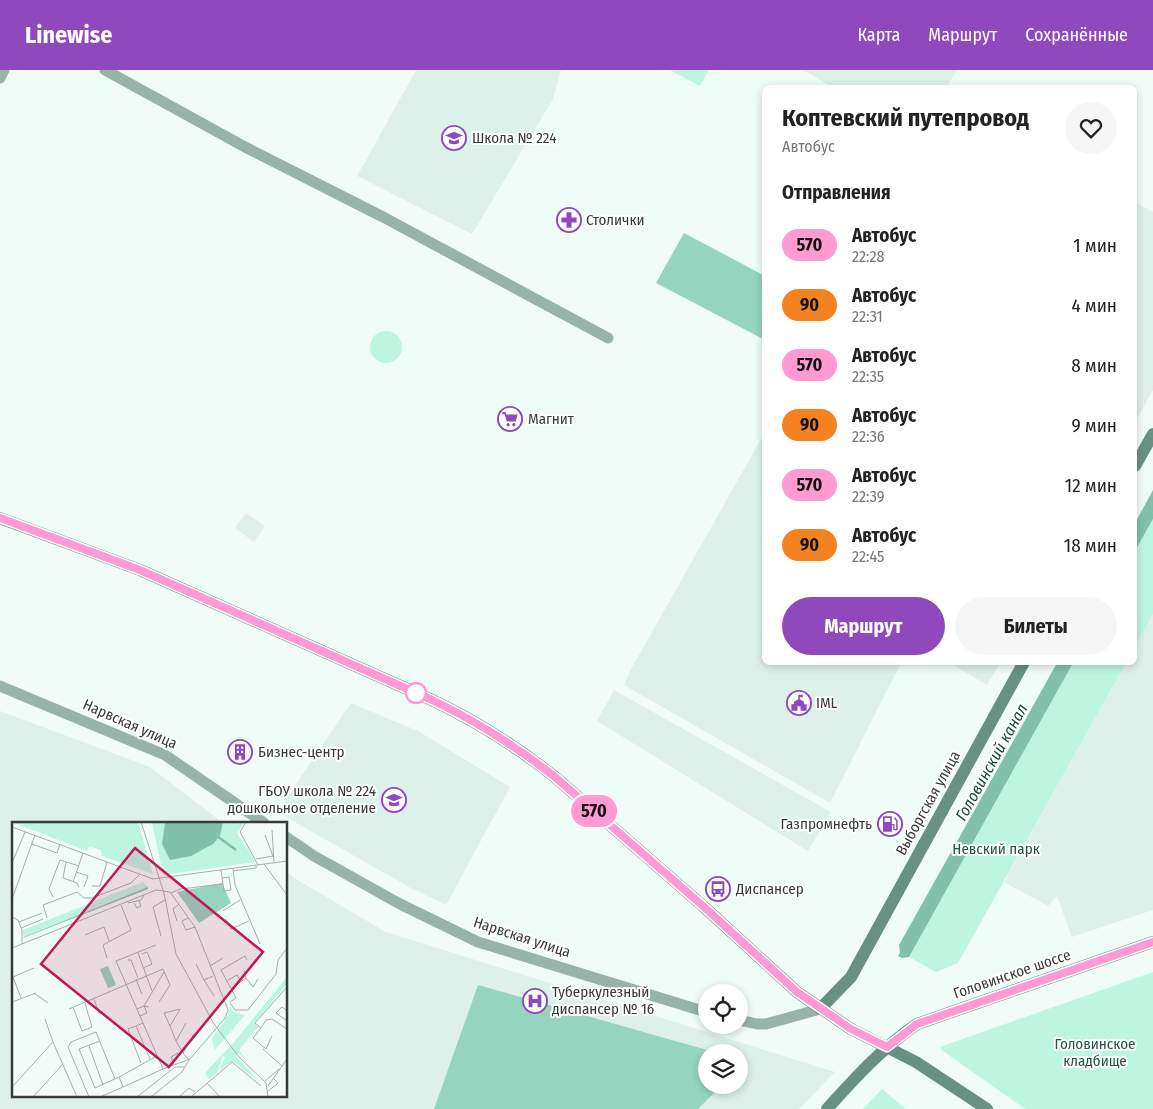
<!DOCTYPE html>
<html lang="ru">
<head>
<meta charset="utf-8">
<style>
	:root { --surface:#fff; --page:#f6f6f6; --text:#222; --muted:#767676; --accent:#8f49bc }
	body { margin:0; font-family:"Fira Sans Condensed",sans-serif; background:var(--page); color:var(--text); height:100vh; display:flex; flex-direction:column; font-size:19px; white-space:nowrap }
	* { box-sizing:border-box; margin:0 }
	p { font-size:16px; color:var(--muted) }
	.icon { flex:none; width:28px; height:28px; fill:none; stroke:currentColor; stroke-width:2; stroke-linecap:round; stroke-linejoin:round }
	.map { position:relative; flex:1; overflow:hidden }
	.side { position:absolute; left:762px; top:15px; width:375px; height:580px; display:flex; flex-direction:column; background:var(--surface); border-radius:8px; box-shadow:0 2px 8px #0003 }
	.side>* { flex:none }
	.badge { padding:0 10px; border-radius:16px; font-size:18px; line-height:32px }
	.buttons { position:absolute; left:698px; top:914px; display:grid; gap:10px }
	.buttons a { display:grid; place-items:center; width:50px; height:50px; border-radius:50%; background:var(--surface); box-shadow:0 2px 8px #0003; font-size:25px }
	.map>.badge { position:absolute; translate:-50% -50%; box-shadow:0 0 0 2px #fff }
	h2 { padding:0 20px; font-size:19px; line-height:45px }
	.round { display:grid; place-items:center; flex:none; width:52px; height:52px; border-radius:26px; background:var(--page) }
	.summary { display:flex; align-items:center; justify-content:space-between; height:85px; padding:0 20px }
	h1 { font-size:24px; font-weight:700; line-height:38px }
	.button { display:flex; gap:10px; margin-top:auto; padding:10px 20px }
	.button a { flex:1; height:58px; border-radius:30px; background:var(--accent); color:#fff; font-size:20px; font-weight:700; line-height:58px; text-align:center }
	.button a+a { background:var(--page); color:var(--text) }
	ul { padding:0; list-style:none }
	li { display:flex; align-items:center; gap:15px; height:60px; padding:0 20px }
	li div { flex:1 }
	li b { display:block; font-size:19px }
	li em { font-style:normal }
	li .badge { min-width:55px; font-weight:700; text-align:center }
	header { display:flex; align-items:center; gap:30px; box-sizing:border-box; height:70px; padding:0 25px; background:var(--accent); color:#fff }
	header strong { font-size:24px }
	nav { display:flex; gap:28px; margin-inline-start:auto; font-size:18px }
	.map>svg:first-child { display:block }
</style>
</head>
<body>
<header>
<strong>Linewise</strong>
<nav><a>Карта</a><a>Маршрут</a><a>Сохранённые</a></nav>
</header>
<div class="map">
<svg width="1153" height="1039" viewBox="0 0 1153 1039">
	<rect width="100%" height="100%" fill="#f0fcf7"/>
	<path fill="#ddf1ea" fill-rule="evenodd" d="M416,0h145l-8,29 -81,135 -115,-58z
		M803,0h154l-10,17 -113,1z
		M1135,132l18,10v178l-18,32z
		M765,362v230l136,1 -71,140 -206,-118 6,-14z
		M246,443l19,13 -11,16 -19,-14z
		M1153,544v296l-81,27 -15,-41 -9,10 -44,-24 122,-219 9,-1v-15z
		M949,593h51l-13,22z
		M614,620l217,122 -23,39 -211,-130z
		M351,633l67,28 92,56 -64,118 -37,-18 -132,-75z
		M0,641l150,56 73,56h-209v272h272v-223l13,9 87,51 449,140 -36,37h-799zM706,982h33v33h-33z"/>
	<path fill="#bdf5e1" d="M670,0h39l-9,16z
		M370 277a16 16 0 1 1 32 0a16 16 0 1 1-32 0Z
		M1153,449v95l-18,33v-96z
		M1073,593h53l-168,300 -22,9 -27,-15z
		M1153,902v137h-128l-82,-58 -3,-4z
		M882,1019l24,20h-43z"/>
	<path fill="#95d5bf" d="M684,163l81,43v64l-109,-57z
		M478,915l236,67h-8v33h16l-24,24h-264z"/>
	<path fill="#81c1ab" d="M1153,420v29l-18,32v-28z
		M1057,593h16l-164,294 -7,1 -4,-2 2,-3 -1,-8z"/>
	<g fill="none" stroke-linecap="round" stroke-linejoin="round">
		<path stroke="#98b3a9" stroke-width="11" d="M105,0l140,77 140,71 223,120
			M0,8l4,-8
			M0,616l165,69 99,68
			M286,767l28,19 86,48 78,38 228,70
			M739,950l18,4h9l54,-15"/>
		<path stroke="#699183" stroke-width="12" d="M1135,396l18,-32
			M0,448l140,52 292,130c44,21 85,47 123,77l148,129 94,86 54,37 65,33 71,47
			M820,939l31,-32 173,-315
			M827,1039c28,-31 55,-61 90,-85l236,-82"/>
	</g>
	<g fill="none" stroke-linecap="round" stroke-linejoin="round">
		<defs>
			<path id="line" d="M0,448l140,52 292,130c44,21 85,47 123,77l148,129 94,86 54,37 36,18 30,-23 236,-82"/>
		</defs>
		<use href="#line" stroke="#fff" stroke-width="11"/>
		<use href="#line" stroke="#ff9ad2" stroke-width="8"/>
	</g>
	<defs>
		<symbol id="school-ring" viewBox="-11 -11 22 22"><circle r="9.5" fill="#fff" stroke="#8f49bc" stroke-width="1.5"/><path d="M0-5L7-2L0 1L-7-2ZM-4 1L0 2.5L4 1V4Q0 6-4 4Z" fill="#8f49bc"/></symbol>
		<symbol id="pharmacy-ring" viewBox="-11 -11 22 22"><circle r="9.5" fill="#fff" stroke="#8f49bc" stroke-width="1.5"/><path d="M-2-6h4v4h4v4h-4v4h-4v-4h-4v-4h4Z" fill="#8f49bc"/></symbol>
		<symbol id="supermarket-ring" viewBox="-11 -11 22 22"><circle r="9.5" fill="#fff" stroke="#8f49bc" stroke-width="1.5"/><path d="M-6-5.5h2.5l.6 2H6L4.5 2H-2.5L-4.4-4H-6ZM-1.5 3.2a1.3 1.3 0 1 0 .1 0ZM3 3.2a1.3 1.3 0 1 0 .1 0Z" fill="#8f49bc"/></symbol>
		<symbol id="civic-ring" viewBox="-11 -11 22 22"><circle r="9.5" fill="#fff" stroke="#8f49bc" stroke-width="1.5"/><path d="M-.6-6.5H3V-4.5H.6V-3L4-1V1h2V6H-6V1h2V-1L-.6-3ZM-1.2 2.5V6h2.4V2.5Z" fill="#8f49bc"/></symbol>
		<symbol id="building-ring" viewBox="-11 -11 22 22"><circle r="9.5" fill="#fff" stroke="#8f49bc" stroke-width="1.5"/><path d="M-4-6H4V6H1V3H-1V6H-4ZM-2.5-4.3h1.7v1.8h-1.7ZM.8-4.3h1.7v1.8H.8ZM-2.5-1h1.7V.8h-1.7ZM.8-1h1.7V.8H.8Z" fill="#8f49bc"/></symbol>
		<symbol id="fuel-ring" viewBox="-11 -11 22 22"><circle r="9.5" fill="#fff" stroke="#8f49bc" stroke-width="1.5"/><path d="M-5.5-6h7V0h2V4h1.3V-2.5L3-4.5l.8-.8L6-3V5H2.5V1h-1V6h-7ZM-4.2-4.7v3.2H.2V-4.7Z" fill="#8f49bc"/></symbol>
		<symbol id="bus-ring" viewBox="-11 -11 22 22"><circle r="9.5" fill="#fff" stroke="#8f49bc" stroke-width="1.5"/><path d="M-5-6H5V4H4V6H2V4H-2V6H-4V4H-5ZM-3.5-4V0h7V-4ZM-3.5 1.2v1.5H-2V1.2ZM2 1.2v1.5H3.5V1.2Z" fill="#8f49bc"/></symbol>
		<symbol id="hospital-ring" viewBox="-11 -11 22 22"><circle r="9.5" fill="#fff" stroke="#8f49bc" stroke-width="1.5"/><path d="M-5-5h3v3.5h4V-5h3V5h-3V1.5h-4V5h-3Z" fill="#8f49bc"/></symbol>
	</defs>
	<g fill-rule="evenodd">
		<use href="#school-ring" x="440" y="54" width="28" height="28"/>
		<use href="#pharmacy-ring" x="555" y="136" width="28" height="28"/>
		<use href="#supermarket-ring" x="496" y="335" width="28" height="28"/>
		<use href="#civic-ring" x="785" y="619" width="28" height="28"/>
		<use href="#building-ring" x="226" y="668" width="28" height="28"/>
		<use href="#school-ring" x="380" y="716" width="28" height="28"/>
		<use href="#fuel-ring" x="876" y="740" width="28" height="28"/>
		<use href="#bus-ring" x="704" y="805" width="28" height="28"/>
		<use href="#hospital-ring" x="521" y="917" width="28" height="28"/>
	</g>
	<circle fill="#fff" stroke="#ff9ad2" stroke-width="2.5" cx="416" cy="623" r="10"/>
	<g text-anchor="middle" stroke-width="4" stroke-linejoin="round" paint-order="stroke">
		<g font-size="15" fill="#363b39" stroke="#fff" text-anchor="start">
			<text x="472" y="73">Школа № 224</text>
			<text x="586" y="155">Столички</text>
			<text x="528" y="354">Магнит</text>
			<text x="816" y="638">IML</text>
			<text x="258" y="687">Бизнес-центр</text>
			<text x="376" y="726" text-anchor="end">ГБОУ школа № 224<tspan x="376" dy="17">дошкольное отделение</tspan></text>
			<text x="872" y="759" text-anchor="end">Газпромнефть</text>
			<text x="736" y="824">Диспансер</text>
			<text x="552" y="927">Туберкулезный<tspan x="552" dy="17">диспансер № 16</tspan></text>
		</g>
		<g font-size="15" fill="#363b39" stroke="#fff">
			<text transform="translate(130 654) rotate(24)" y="5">Нарвская улица</text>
			<text transform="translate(928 733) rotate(-61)" y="5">Выборгская улица</text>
			<text transform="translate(522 867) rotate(18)" y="5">Нарвская улица</text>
			<text transform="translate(1012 904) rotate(-19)" y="5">Головинское шоссе</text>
		</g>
		<g font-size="15" fill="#215546" stroke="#fff">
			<text x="996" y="784">Невский парк</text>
			<text x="1095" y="979">Головинское<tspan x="1095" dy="17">кладбище</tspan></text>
		</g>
		<g font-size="16" font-style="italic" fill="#114839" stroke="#fff">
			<text transform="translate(991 692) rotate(-61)" y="6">Головинский канал</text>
		</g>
	</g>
	<g transform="translate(12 752)">
		<rect width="275" height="275" fill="#f0fcf7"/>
		<path d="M0,0h126l15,52 -51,-18 -1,-6 -12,-4 -2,5zM140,0h93l-8,11 19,29 -93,13zM131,60l5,5 -124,50 -1,-7zM275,155v7l-32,38 3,5 -19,23 9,13 -9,-10 -3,3 23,26 -26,-21 -14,9 6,-12 -2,-3 -6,18 -8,6 -4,-6 30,-32zM218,184l3,6 12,3 -30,35 -3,-11 16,-24z" fill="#bdf5e1"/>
		<path d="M210,61l9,20 -32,20 -22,-31zM96,144l8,19 -8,3 -8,-19z" fill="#95d5bf"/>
		<path d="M153,0h58l-3,14 -7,8 -22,12 -21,4 -8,-16zM136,65v2l-125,49 1,-1z" fill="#81c1ab"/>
		<path fill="none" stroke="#81c1ab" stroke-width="2.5" d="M205,14l19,14"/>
		<path fill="none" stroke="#a6afab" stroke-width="1" d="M129,0l23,71 12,61 38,70 25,33 27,26 2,14M234,0l-6,10 18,33M0,5l141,52 134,-18M260,8l2,33M20,22l25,9 3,-9M244,37l17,-3 -8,-21M54,40l-3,16 14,5 2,4M0,41l13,-31M252,42l23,31M221,47l2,16 25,59M221,49l23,-3v-2M64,50l12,4 -4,11M210,56l7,-1 2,13 -7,1 -1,-7M61,60l10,-29M80,64h8l7,-24M159,71l9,-4 43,-5 -2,-14M41,75l-4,-8 11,-29 19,6M0,77l23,-64M116,81l13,-3 3,-5M122,81l3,5 4,-2 -2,-5M211,89l17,-11M0,95l6,3 4,10v14M35,96l-4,-13 34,-13 7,6h8l39,-15 9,-9M176,96l-6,3 4,9 9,-3M214,97l5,10 18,-8M165,99l-4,-12 6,-5M7,100l23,-9M9,106l22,-9M73,113l19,-8 5,14M149,114l-8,-29 12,-7M0,126l144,-58 14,2 25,35 33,83 -3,8 -35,41 -27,10 -47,-108 40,-16M126,131l8,22M130,132l5,-2 5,12 -9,4M95,136l-4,-13 28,-15 -10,-25M116,138h3l7,18M184,142l8,16M198,144l13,-8M134,153l6,16M201,154l-9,4 10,16M234,156l7,9 5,-8M124,157l6,15M216,158l9,-5 4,6M220,166l14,-10 -2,-7M22,171l14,10M9,176l-8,-21 21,-9M82,177l5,14 4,-1M0,180l24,-9M218,180l6,-4 -15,-28 24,-14 2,4M218,181l5,7h13l28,-36 2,-14 9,-12M61,185l9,24 10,-4 -7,-24M57,187l94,-40 7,16 -11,17M125,187l7,-3 20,-34M168,187l-1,2 -9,15 -6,-13zM275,189l-5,-4 -6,6 11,8M128,194l7,-3 -3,-7 5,1M131,201l-7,3 14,33M124,204l-8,3 13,34M158,204l6,15M249,206l5,-8 6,-1 15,10M260,214l-6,13 -13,-11 8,-10 -6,-5 32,-36M41,220l24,55M77,224l14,39M251,227l19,17M171,231l-7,-12 10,-18M177,238l-6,-7 11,-19M162,243l-3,-8 7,-4M107,255l38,-21M252,260l15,-13M195,261l13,14M256,264l19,-27M0,265l41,-45 -8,-23M111,265l40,-18M255,270l11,-9 -4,-4M21,275l30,-33M77,275l-21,-50 3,-5 25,-10 19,47M88,275l23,-10 -4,-10 -24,11 -16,-39 21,-8M125,275l38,-30h9M139,275l31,-25 7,-12M167,275l10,-9 6,4M179,275l41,-35 29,24"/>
		<path fill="#c2185b" fill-opacity="0.15" stroke="#c2185b" stroke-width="2.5" d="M123,26l128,104 -94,115 -128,-103z"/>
		<rect width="275" height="275" fill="none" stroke="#363b39" stroke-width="2.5"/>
	</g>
</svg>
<div class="buttons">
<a><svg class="icon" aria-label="locate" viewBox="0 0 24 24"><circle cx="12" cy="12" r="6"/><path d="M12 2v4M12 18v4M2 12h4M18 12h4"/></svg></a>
<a><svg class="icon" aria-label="layers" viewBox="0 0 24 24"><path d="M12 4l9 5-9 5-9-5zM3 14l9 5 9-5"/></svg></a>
</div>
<b class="badge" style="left:594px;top:741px;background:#ff9ad2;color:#111">570</b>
<section class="side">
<div class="summary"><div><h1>Коптевский путепровод</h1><p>Автобус</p></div><a class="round"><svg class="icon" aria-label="heart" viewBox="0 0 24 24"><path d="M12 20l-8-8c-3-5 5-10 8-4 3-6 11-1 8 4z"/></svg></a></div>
<h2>Отправления</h2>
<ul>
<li><span class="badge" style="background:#ff9ad2;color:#111">570</span><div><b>Автобус</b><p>22:28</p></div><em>1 мин</em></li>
<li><span class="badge" style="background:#f58220;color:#111">90</span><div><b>Автобус</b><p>22:31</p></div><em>4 мин</em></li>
<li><span class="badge" style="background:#ff9ad2;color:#111">570</span><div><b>Автобус</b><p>22:35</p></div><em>8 мин</em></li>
<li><span class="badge" style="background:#f58220;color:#111">90</span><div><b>Автобус</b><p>22:36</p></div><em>9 мин</em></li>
<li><span class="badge" style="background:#ff9ad2;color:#111">570</span><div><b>Автобус</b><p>22:39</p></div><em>12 мин</em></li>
<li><span class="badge" style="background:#f58220;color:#111">90</span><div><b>Автобус</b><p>22:45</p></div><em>18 мин</em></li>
</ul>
<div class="button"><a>Маршрут</a><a>Билеты</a></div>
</section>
</div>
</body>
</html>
